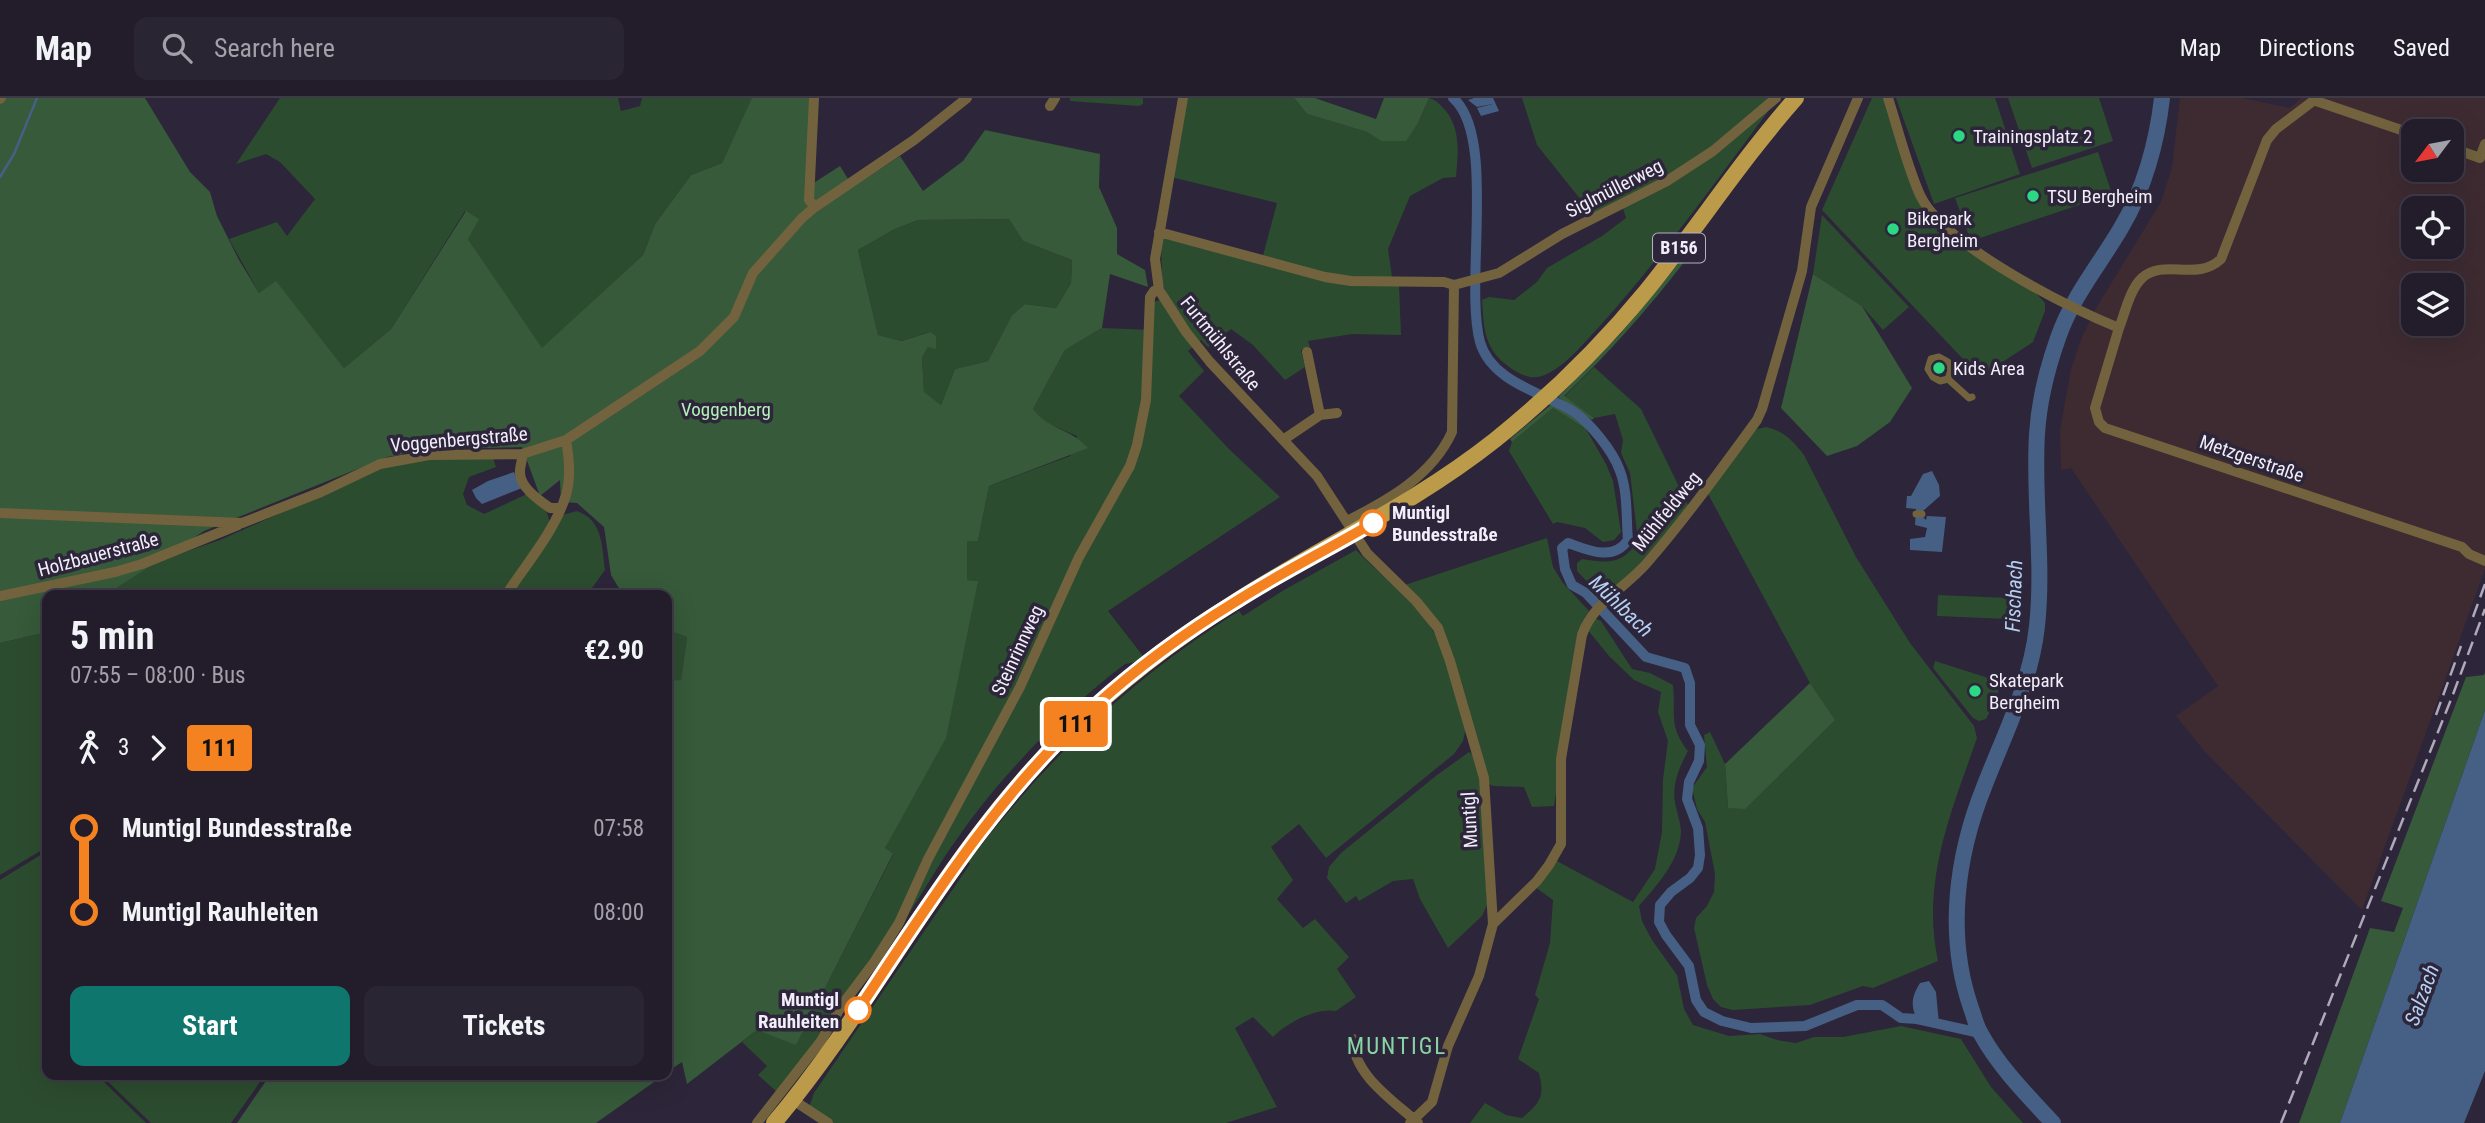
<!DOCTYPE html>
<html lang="en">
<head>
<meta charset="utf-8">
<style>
	:root { --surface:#221c2b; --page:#2a2533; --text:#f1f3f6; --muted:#a2a1a9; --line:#3f3a47; --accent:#0f766e }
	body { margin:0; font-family:"Roboto Condensed",sans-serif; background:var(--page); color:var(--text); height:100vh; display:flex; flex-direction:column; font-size:26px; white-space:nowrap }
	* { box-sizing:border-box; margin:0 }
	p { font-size:23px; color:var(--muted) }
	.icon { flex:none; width:38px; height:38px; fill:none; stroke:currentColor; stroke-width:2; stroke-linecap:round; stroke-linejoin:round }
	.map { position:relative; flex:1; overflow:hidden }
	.drawer { position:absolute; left:42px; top:492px; width:630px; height:490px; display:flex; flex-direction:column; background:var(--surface); border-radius:14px; box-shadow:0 7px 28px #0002,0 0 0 2px var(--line) }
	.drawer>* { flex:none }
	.badge { padding:0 14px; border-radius:5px; font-size:24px; line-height:46px }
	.needle { width:46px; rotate:238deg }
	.tools { position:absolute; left:2401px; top:21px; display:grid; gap:14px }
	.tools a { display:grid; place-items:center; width:63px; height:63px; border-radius:14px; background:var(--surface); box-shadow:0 7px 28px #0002,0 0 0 2px var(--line); font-size:35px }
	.map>.badge { position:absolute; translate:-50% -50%; box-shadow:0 0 0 4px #fff }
	.legs { display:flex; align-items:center; gap:10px; height:77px; padding:0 28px; font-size:23px }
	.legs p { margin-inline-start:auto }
	.overview { display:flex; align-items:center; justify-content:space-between; height:119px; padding:0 28px }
	h1 { font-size:38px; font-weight:700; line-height:52px }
	.cta { display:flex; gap:14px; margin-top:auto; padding:14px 28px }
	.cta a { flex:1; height:80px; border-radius:14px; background:var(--accent); color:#fff; font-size:28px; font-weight:700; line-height:80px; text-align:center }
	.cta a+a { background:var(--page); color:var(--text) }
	ul { padding:0 28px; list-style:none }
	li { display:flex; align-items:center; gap:24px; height:84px; font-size:26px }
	li i { display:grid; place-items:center; width:10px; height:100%; margin:0 9px; background:currentColor }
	li i::after { content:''; width:18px; height:18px; margin:-9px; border:5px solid; border-radius:50%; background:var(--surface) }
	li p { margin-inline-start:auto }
	li:first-child i { background:linear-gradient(#0000 50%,currentColor 0) }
	li:last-child i { background:linear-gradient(currentColor 50%,#0000 0) }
	header { display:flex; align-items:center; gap:42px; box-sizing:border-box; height:98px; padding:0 35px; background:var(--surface); border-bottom:2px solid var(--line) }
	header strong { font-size:33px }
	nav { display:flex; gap:38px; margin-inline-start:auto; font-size:24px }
	.search { width:490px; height:63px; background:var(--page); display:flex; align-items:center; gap:18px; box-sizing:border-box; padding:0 24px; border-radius:14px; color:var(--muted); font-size:26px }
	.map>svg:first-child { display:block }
</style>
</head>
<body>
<header>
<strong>Map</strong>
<div class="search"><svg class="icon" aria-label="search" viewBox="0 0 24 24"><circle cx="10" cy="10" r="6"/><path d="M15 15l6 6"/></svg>Search here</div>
<nav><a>Map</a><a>Directions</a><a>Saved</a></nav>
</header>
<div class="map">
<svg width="2485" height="1025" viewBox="0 0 2485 1025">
	<rect width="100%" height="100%" fill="#2d2539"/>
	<path fill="#3e2b32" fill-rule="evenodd" d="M2180,0h62l48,10 11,-10h184v471l-123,341 -157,-158 -29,-36 42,-30 -147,-218 -10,2 -1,-40 11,-61 11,-32 14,-29 65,-106 11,-35zM2413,33h39v39h-39zM2413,110h39v39h-39zM2413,187h39v39h-39z"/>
	<path fill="#2c4c2f" d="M280,0h338l3,13 19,-5 2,-8h110v3l-30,62 -31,12 -36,49 -12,31 -101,94 -74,-110 -3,-28 -74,118 -47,39 -68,-86 -17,11 -30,-54 48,-17 10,14 28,-37 -35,-37 -14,-8 -30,10z
		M1070,0h73v6l-4,2 -69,-5z
		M1188,0h106l13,16 60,18 14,9 37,-18 11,-25c8,2 11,7 17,13 15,19 12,43 10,66l-13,1 -33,18 -22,53 4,28 7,8 2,50 -49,-1 -44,7 2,6 -9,3 4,17 -20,13 -32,-35 -22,-16 -23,18 -7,-7 -13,11 16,20 -25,25 50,53 51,48 -172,114 35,45 -8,6 -10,2c-59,44 -124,112 -166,172 -20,27 -36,57 -55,85 -42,58 -84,114 -126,172l-20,-18 9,-9 -25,-24 15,-12 39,14 97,-189 -8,-6 92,-268 -10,-1v-40l11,1 11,-55 81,-30 7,-20 -35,-15 -9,-12 32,-59 37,-22 51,2 1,-28 14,-5 -6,-15 -1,-45 100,26 16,-60 -106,-26z
		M1522,0h256c-58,78 -115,158 -180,230 -15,16 -35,41 -56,48 -10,3 -17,0 -25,-4 -32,-19 -33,-38 -35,-72l7,-3 25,3 23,-18 10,-14 55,-32 24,-18 -5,-16 -28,13 -56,-70z
		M1872,0h12l36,104 116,91 9,10v8l-12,31 -53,35 -158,-167z
		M1896,0h99l25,76 -86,30z
		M2008,0h91l14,43 -81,27z
		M2098,54l14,42 -141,47 -16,-43z
		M1822,117l87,92 -26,23 -21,-24 -49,-32z
		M1009,121l14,22 49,19 -1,23 -15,25 -31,-4 -13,11 -24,46 -33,8 -14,36 -17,-12 -2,-35 6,-11 1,-15 -27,9 -24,-6 -20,-85 37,-21 23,-9z
		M1594,269l47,42 48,98 -55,63 -31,28 -26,-27v-8l5,-4c26,4 40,6 56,-18l-8,-68 -9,-20 2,-13 -8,-26 -21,4 -30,-21z
		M1553,310l33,21 20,35 7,17 8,51 -7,8 -11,2 -18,-14 -28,-6 -4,2 -44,-73 3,-9z
		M1766,329c18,4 27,14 38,28l52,102 54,86 64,83 3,12c-26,75 -56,143 -39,223l-65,27 -10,-2 -53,19 -77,5 -12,-3 -8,-8 -6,-14 -13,-57 2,-10 11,-12 7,-14 1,-18 -10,-52 -8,-13 -5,-21 15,-21 -3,-32 6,-3 15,32 3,44 106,-88 -24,-37 -103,-191 42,-58 8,-5z
		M493,360l3,9 -27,10 -6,17 4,11 17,9 43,-20c11,9 24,16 22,32l-46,69h-397l50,-33 64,-22 162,-72 49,-9z
		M577,413c26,9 25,36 28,59l-13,18 3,7h-86l53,-80z
		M1547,440l6,29 10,16 26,28 -6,9 -4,14 -25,172 -22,1 -8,-20 -31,-1 -4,-2 -40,-135 -44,-64z
		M1356,452c23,24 51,44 70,70 22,30 29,73 40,108l-3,13 -9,13 -128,104 -27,-34 -28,23 22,33 -16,19 26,29 12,-9 34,38 -12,12 19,28 -20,14c-19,-4 -50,12 -63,26l-20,-20 -18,11 42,79 -51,16h-394l-23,-16 5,-14 156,-229 -2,-2c81,-105 159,-180 271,-251l4,5 41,-26z
		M1938,497l71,3 -1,21 -71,-3z
		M1593,519l8,4 31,48 18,4 23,12c3,30 -5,40 15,66 -9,17 -16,33 -13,52 2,9 5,18 6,27 0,30 -24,55 -42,76l3,15 10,19 25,35 7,34 9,16 36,11 31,-2 17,6 19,3 18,-6h29l58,-11 60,13 30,48 32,36h-553l15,-20 21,12 16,3c18,-15 23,-21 17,-45l-21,-14 21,-60 -4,-4 15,-52 3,-43 -18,-13 20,-27 78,42 22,-33 7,-37 1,-53 5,-38 -10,-29 3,-20 -27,-12 -25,-24 -22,-27z
		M667,532l20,7 -6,44 -14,6z
		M47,534v215l-47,28v-232z
		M1935,563l66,21 -5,17 -10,20 -7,2 -6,-3 -40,-50z
		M1469,654l3,2 8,26 7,125 -5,11 -34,32 -28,-49 -7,-20 -20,2 -34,20 -3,-5 -10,7 -19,-25 2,-11 12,-14 96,-78z
		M47,753v223l218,1 -34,48h-80l-48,-46 -2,2 2,2 43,42h-146v-243z"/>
	<path fill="#365a3a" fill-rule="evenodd" d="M0,0h145l45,74 20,20 7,24 22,44 20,33 17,-12 68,87 47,-39 75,-118 13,8 -11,20 74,109 101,-93 12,-31 36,-49 31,-12 30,-65h60v86l28,-18 13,21 47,-31 23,35 40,-30 22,-31 115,24 -1,33 18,41v26l28,16 3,17 -38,-13 -8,54 -37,22 -32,59c17,22 36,18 55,39l-99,38 -11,55h-11v39l11,1 -32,157 -61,110 8,6 -97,191 -39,-15 -70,54 -5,-22 -15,10v-385l1,-6 13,-1 6,-43 -20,-7v-35h-44l-12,-20 -7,-48 -27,-24 -16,-1 -1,-22 -20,16 -18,-49 -97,3 -38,7 -183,74 -98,64h-59v37l-47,11zM1009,121l14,22 49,19 -1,23 -15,25 -31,-4 -13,11 -24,46 -33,8 -14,36 -17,-13 -2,-34 6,-11 8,2v-13l-6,-4 -28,9 -24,-6 -20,-85 37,-21 23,-9z
		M1294,0h21l61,21 8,-21h45l-11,25 -12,18h-25l-14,-9 -60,-18z
		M1682,161l3,2c-37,48 -77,93 -121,135l30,22 -2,2 -34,-23 63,-64z
		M1813,176l49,32 50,82 -22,34 -33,24 -30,10 -46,-48z
		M1553,305l34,24 -1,2 -33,-21 -41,34 -2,-3z
		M2485,574v38l-145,413h-41l71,-195 24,4 9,-24 -22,-7 85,-224 18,-2z
		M1810,585l25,37 -90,89 -17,-1 -3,-44z
		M270,977v-1l394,1 -68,48h-359z"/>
	<path fill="#456084" d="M1474,0h19l6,13 -18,5 -4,-8 16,-4 -16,3 -9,-7z
		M1932,373l7,14 1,11 -17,15 -1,5 4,4 1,-4 19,1 -4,35 -32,-2v-11l15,-2 2,-9 -12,-3 1,-16 -10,-1 1,-12h4l12,-22z
		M514,374l8,16 -40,16 -6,-6 -4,-8 16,-9z
		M2485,612v361l-21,52h-124z
		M1929,883l7,11 3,32 -22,-5c-7,-14 -5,-23 3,-36z"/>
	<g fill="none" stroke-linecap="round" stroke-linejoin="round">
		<path stroke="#456084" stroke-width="2.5" d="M0,79l14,-23 23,-56"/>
		<path stroke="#456084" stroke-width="10" d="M1453,0c44,38 11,185 27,244 11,39 60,50 91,68 18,11 42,41 49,61 8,21 6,47 8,69 -15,22 -40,10 -60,3l-6,5 3,21 7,16 14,8 60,64 39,11 5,15v42l10,20 -1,16 -10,21 -2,17 11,29 2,27 -2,13 -8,10 -19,14 -11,13 -1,17 7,13 23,31 7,34 8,12 18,9 29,7 54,-2 52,-21h25l19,13 16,1 63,14"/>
		<path stroke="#456084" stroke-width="16" d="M2053,1025c-25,-27 -54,-56 -72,-89 -5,-8 -7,-18 -10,-26 -25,-72 -15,-151 13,-221 20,-52 47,-104 53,-161 7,-64 -4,-128 0,-192 2,-33 10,-65 21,-96 14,-41 42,-74 63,-110 23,-38 36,-86 41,-130"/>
		<path stroke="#72633e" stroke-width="7" d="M1948,281l-8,2 -7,-4 -5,-8 3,-10 8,-2 9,5 3,8 -3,9 21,19 3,-1
			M1916,416h6"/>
		<path stroke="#72633e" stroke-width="10" d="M814,0l-5,102 6,7
			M1183,0l-28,161 4,31 27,42 24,30 107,114 50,77 49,48 22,27 12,33 34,117 9,146 -14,52 -31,70 -16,56 -22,21
			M1888,0c10,31 19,68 32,97 24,51 148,112 199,133 6,-15 11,-39 23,-50 22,-20 55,4 79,-19l46,-119 9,-11 41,-31
			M0,1l1,-1
			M2316,3l97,33
			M1050,8l5,-8
			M2452,50l28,10 5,-14
			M1159,134l166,45 26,4 93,1 10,3 -2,147c-20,44 -64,68 -105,89
			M1454,187l45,-12 63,-39 105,-53 46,-30 63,-53
			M2119,230l-24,80 4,14 6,6 357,119 7,7 16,7
			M1320,317l17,-2
			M1283,342l37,-25 -13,-63
			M522,356c1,7 -2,10 -2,17 -1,16 19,29 30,37h10
			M0,415l242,10 79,-31 59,-28 49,-9 93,-1 44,-14 134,-89 34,-34 19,-44 49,-55 13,-11 99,-67 53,-42
			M506,497c20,-31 49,-64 60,-100 5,-17 3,-38 0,-55
			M0,498l115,-24 27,-8 96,-39
			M1493,826l44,-43 12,-16 12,-21v-85l21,-124c11,-32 42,-46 64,-71 40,-46 75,-95 111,-144l5,-11 40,-138 9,-64 47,-109
			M1353,941c0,36 41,62 65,84
			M793,1002l35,23
			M757,1025l64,-82 21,-36 33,-44 24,-38 29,-64 92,-172 59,-130 51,-91 7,-21 9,-45 4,-103 4,-6 5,-1"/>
		<path stroke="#bb9b4a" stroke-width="16" d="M774,1025c104,-124 174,-274 291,-388 51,-50 107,-94 168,-132 87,-56 180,-98 262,-163 55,-44 107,-95 152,-150 51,-63 95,-131 149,-192"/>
		<path stroke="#afa9b9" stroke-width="2.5" stroke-dasharray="14 7" stroke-linecap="butt" d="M2473,519l12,-33
			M2436,617l25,-69
			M2281,1025l171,-426 33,-88"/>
	</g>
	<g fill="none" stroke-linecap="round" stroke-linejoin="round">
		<defs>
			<path id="line-1" d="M858,912c72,-108 140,-217 237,-304 43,-39 91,-74 140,-104 45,-29 92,-52 138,-79"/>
		</defs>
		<use href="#line-1" stroke="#fff" stroke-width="16"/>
		<use href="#line-1" stroke="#f58220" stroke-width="10"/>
	</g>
	<g fill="#2bd884" stroke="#2d2539" stroke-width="2.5">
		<circle cx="1959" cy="38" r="7"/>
		<circle cx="2033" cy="98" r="7"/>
		<circle cx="1893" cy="131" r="7"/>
		<circle cx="1939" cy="270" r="7"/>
		<circle cx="1975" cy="593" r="7"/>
	</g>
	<g fill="#fff" stroke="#f58220" stroke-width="3.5">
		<circle cx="1373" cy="425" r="12"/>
		<circle cx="858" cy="912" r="12"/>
	</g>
	<g text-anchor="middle" stroke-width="7" stroke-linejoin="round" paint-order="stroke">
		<rect fill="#2d2539" stroke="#b7b1c1" stroke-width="2" x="1653" y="135.5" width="52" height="29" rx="5"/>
		<g font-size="18" font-weight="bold" fill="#f2edfb">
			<text x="1679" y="156">B156</text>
		</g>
		<g font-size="19" fill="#f2edfb" stroke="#2d2539" text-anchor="start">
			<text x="1973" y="45">Trainingsplatz 2</text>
			<text x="2047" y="105">TSU Bergheim</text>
			<text x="1907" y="127">Bikepark<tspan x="1907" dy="22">Bergheim</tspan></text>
			<text x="1953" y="277">Kids Area</text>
			<text x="1989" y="589">Skatepark<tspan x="1989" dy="22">Bergheim</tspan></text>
		</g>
		<g font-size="19" fill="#f2edfb" stroke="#2d2539">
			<text transform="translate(1614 90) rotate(-27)" y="7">Siglmüllerweg</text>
			<text transform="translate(1221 245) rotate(51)" y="7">Furtmühlstraße</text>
			<text transform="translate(459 341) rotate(-5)" y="7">Voggenbergstraße</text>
			<text transform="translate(2252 360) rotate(19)" y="7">Metzgerstraße</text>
			<text transform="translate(1666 413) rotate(-51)" y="7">Mühlfeldweg</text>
			<text transform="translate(98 456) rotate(-15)" y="7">Holzbauerstraße</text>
			<text transform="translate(1017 552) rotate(-65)" y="7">Steinrinnweg</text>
			<text transform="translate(1469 722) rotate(-93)" y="7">Muntigl</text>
		</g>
		<g font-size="19" fill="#b4f0b9" stroke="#2d2539">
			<text x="726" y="318">Voggenberg</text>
		</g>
		<g font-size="19" font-weight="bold" fill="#f2edfb" stroke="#2d2539" text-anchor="start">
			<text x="1392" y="421">Muntigl<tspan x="1392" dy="22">Bundesstraße</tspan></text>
			<text x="839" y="908" text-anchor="end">Muntigl<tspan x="839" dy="22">Rauhleiten</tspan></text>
		</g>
		<g font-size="21" font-style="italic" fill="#b5d0f3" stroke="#2d2539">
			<text transform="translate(2014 498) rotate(-88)" y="7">Fischach</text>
			<text transform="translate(1621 508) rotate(44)" y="7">Mühlbach</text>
			<text transform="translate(2422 897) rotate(-70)" y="7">Salzach</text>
		</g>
		<g font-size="23" letter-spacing="2" fill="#89d4a5" stroke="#2d2539">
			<text x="1397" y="956">MUNTIGL</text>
		</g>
	</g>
</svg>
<div class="tools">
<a><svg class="needle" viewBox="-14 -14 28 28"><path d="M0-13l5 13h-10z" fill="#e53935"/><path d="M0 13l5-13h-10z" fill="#a2a1a9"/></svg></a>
<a><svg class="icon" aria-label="locate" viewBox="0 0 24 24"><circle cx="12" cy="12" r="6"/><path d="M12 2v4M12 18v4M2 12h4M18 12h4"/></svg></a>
<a><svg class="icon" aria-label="layers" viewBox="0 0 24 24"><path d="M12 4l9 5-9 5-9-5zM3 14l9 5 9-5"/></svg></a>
</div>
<b class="badge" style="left:1076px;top:626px;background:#f58220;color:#111">111</b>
<section class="drawer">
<div class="overview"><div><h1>5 min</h1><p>07:55 – 08:00 · Bus</p></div><b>€2.90</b></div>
<div class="legs"><svg class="icon" aria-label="walk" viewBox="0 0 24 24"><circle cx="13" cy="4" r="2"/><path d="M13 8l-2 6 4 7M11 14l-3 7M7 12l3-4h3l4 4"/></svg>3<svg class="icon" aria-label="forward" viewBox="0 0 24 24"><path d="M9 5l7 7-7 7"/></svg><b class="badge" style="background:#f58220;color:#111">111</b></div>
<ul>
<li><i style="color:#f58220"></i><b>Muntigl Bundesstraße</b><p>07:58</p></li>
<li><i style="color:#f58220"></i><b>Muntigl Rauhleiten</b><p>08:00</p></li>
</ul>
<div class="cta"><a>Start</a><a>Tickets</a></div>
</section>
</div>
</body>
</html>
